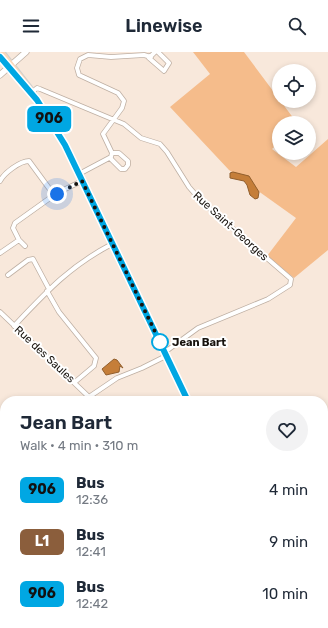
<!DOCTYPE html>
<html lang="en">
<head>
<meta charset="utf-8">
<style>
	:root { --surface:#fff; --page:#f2f2f3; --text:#1f2937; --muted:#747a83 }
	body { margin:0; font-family:Rubik,sans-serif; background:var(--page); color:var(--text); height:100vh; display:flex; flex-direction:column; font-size:15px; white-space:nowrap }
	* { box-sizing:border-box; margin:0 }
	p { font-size:13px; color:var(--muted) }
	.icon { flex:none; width:22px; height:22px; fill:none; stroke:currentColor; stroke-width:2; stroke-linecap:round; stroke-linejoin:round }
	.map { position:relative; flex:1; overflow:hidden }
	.details { position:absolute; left:0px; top:344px; width:328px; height:232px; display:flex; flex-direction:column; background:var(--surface); border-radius:16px 16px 0 0; box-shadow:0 2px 6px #0003 }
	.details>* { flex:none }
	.badge { padding:0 8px; border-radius:6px; font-size:14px; line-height:26px }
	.tools { position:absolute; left:272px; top:12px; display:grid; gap:8px }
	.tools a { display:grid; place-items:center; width:44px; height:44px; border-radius:50%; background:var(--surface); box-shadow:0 2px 6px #0003; font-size:20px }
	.you { position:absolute; width:20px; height:20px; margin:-10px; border:3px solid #fff; border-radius:50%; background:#1a73e8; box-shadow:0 0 0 6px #1a73e833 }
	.map>.badge { position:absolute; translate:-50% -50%; box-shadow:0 0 0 2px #fff }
	.round { display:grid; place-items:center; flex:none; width:42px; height:42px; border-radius:21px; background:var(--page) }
	.summary { display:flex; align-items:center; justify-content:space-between; height:68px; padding:0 20px }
	h1 { font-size:19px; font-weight:600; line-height:30px }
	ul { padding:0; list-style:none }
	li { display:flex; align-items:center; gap:12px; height:52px; padding:0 20px }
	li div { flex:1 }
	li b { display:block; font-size:15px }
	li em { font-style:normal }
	li .badge { min-width:44px; font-weight:700; text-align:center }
	header { display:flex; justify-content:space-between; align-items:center; height:52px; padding:0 20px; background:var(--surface); font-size:18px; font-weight:600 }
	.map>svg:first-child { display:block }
</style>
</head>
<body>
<header><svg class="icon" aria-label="menu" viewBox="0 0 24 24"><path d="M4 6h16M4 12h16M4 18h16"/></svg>Linewise<svg class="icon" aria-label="search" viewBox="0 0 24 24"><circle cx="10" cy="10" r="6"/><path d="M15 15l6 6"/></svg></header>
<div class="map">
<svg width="328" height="576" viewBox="0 0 328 576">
	<rect width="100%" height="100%" fill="#f8e8db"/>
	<path fill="#f5bc8b" d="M193,0h51l53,71h-18v19l-7,7 24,18 32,-28v111l-34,28 -27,-22 29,-38 -67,-48 -59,-63 40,-33z
		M0,508l5,2v61h104l2,5h-111z
		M211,571h70l-4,5h-74z"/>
	<path fill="#c57e39" stroke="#915e2c" d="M233,120l16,4 10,16 -1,6 -3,1 -5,-4 -3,-10 -3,-4 -14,-3v-5z
		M114,307l3,1 6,8 -3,-2 -1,6 -13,3 -4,-6z"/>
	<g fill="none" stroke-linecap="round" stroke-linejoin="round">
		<path stroke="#915e2c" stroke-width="1.5" d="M323,528l5,-1
			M277,576l4,-5"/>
		<defs>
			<path id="street" d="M155,0l-6,6 15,13 5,-8 -11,-11
				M31,41l6,-5 3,1 84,35 17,14 19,6 7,8 22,35 13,15 89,77 -1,6 -22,14 -70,29 -33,24
				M110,106l11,11h4l3,-4v-4l-9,-8h-7
				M79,122l32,-17 1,-4 -9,-19 19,-26 2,-7 -6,-8 -39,-18 -2,-7 3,-9 8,-4 23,2 33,-2 7,2
				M0,129c4,-8 20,-20 29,-20l25,34
				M19,188l6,6
				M0,201l19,-13 -6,-12 2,-5 42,-30 25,-12
				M8,223l20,-15 5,-1 16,30
				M47,239l12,21 37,46 -2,8 -19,16
				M0,260l89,85
				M14,274c33,-35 56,-60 98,-82
				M83,349l34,-23 25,-10 24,-12
				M0,419l5,-4
				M0,449l5,2
				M114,571l3,5
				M194,576l10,-5"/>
			<path id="secondary" d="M0,23l26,-23
				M290,571l2,5"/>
			<path id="primary" d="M1,0l28,36 36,57 123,256
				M0,5l11,13
				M323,395l5,-1"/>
		</defs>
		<use href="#street" stroke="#beafa3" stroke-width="5.5"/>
		<use href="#secondary" stroke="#beafa3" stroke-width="7"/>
		<use href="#primary" stroke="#d1d0cf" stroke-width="8"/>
		<use href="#street" stroke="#fff" stroke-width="4"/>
		<use href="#secondary" stroke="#fff" stroke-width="5.5"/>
		<use href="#primary" stroke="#fbd8b9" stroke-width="6"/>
	</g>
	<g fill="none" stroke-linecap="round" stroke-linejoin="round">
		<defs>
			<path id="line" d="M0,5l37,43 28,45 123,256"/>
		</defs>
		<use href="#line" stroke="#fff" stroke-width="9"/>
		<use href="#line" stroke="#00a7e3" stroke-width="6"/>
		<path stroke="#17120d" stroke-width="4" stroke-dasharray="0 7.2" d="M57,142l25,-13 78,161"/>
	</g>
	<circle fill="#fff" stroke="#00a7e3" stroke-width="2" cx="160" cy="290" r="8"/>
	<g text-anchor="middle" stroke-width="4" stroke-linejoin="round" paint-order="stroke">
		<g font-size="11" fill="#17120d" stroke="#fff">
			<text transform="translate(231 174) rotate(42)" y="4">Rue Saint-Georges</text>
			<text transform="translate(45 302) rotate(43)" y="4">Rue des Saules</text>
		</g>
		<g font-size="11" font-weight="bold" fill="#17120d" stroke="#fff" text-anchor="start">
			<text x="172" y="294">Jean Bart</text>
		</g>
	</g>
</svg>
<div class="tools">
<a><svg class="icon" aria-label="locate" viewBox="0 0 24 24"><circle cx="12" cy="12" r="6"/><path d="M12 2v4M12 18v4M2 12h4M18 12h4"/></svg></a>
<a><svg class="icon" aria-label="layers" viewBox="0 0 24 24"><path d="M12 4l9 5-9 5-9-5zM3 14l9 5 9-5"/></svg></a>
</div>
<div class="you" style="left:57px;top:142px"></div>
<b class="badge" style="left:49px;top:67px;background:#00a7e3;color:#111">906</b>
<section class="details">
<div class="summary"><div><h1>Jean Bart</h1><p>Walk · 4 min · 310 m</p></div><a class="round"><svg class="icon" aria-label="heart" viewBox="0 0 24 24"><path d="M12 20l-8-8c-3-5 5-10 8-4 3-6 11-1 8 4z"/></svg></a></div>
<ul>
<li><span class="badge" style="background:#00a7e3;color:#111">906</span><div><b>Bus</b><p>12:36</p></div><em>4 min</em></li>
<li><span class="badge" style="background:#8b5e3c;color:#fff">L1</span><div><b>Bus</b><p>12:41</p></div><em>9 min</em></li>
<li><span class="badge" style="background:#00a7e3;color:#111">906</span><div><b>Bus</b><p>12:42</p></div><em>10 min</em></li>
</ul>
</section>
</div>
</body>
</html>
